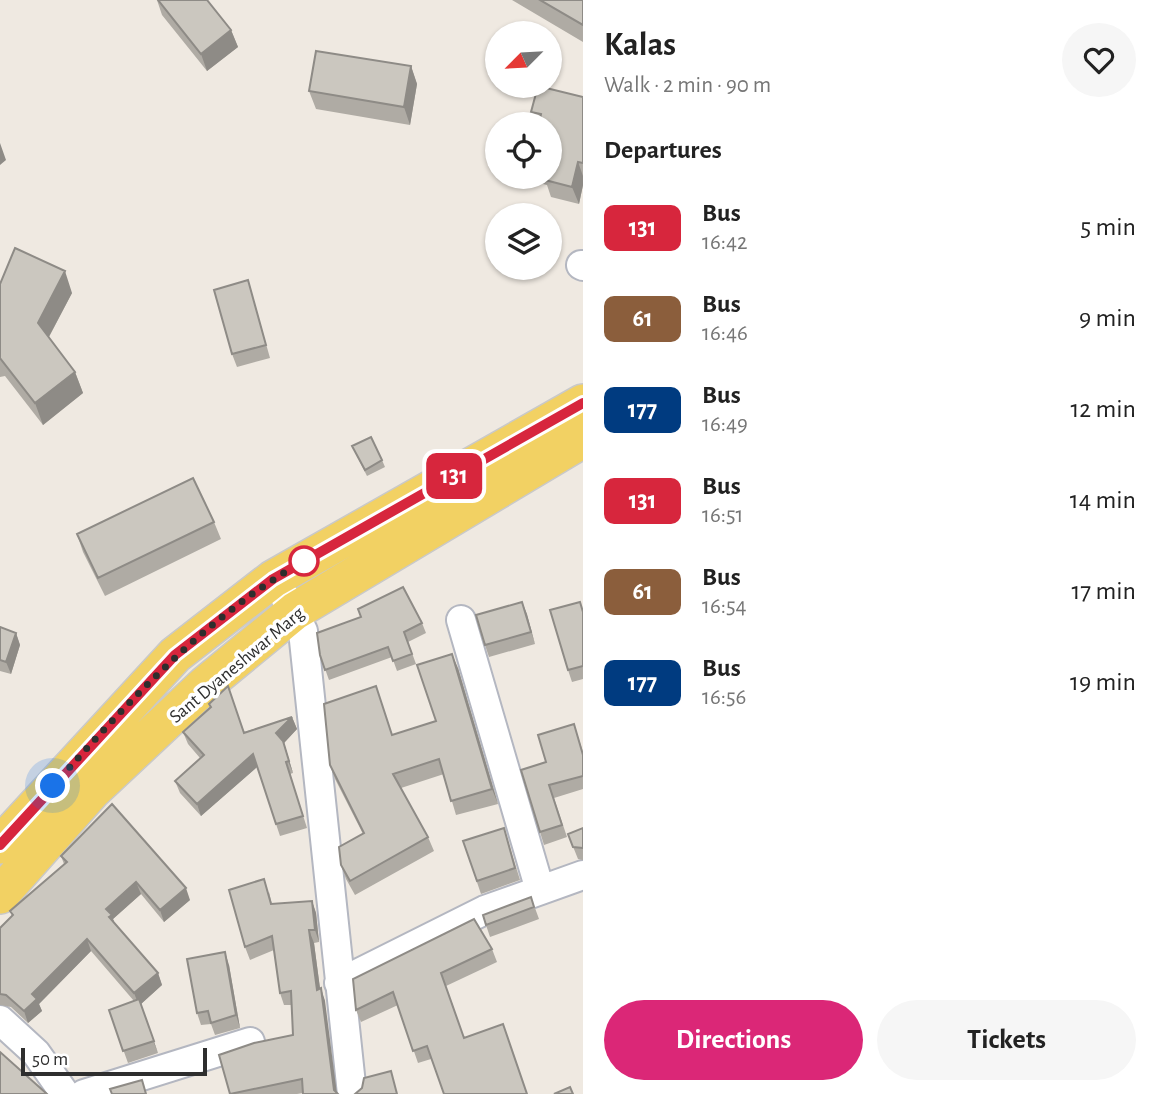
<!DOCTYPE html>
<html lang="en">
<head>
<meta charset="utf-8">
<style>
	:root { --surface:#fff; --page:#f6f6f6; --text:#222; --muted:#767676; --accent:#db2777 }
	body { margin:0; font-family:"Alegreya Sans",sans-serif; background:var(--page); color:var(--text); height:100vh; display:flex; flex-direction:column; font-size:26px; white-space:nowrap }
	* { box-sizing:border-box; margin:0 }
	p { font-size:23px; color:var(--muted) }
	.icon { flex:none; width:38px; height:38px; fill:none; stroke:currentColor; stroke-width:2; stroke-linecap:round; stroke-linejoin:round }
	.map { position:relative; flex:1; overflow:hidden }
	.side { display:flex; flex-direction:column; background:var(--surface); width:574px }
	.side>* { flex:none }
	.badge { padding:0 14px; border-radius:10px; font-size:24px; line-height:46px }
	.needle { width:46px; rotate:246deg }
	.fabs { position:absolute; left:485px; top:21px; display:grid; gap:14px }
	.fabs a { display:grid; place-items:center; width:77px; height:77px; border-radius:50%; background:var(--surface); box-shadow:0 2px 5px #0004; font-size:35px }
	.scale { position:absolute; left:21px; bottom:18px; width:186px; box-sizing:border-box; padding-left:7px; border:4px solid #2e2e2e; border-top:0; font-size:19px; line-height:24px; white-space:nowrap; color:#2e2e2e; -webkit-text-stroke:5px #fff; paint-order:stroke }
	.you { position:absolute; width:35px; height:35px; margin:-18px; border:5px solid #fff; border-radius:50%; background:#1a73e8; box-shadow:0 0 0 10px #1a73e833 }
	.map>.badge { position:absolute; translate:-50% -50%; box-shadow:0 0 0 4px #fff }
	h2 { padding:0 21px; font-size:26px; line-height:63px }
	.round { display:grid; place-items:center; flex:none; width:74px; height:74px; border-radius:37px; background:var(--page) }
	.summary { display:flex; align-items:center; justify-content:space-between; height:119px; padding:0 21px }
	h1 { font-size:33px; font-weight:700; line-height:52px }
	.primary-button { display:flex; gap:14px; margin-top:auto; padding:14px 21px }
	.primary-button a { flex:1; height:80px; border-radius:42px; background:var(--accent); color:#fff; font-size:28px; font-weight:700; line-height:80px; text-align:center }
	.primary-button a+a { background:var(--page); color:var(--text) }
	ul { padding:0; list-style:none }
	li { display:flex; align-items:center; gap:21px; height:91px; padding:0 21px }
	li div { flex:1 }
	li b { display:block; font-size:26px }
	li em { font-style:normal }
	li .badge { min-width:77px; font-weight:700; text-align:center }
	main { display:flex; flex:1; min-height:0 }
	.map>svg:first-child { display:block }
</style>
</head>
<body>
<main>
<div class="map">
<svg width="583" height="1094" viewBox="0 0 583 1094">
	<rect width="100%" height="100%" fill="#efe9e1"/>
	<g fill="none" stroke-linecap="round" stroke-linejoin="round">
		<defs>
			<path id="minor" d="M581,265l2,1
				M285,597l18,34 49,463
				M461,620l79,270
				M339,983l146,-73 98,-35
				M0,1020l36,33 29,41
				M84,1094l166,-52"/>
			<path id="major" d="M0,845l175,-190 98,-76 310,-176
				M0,895l92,-104 113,-106 90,-74 288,-172"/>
		</defs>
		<use href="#minor" stroke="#b4b7c1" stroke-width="32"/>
		<use href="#major" stroke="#c9c9c9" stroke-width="40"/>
		<use href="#minor" stroke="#fff" stroke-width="28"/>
		<use href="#major" stroke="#f2d163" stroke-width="37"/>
	</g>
	<path fill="#afaba4" d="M157,0h50l24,30 7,17 -31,24 -45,-56z
		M512,0h71v42z
		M411,66l6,18 -7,41 -94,-16 -7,-18z
		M583,97v88l-4,19 -28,-7 -4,-12 -12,-3 -2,-5h17v-53h-14l-5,-12z
		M248,280l22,78 -33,9 -5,-13z
		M0,284l72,9 -23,44 26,35 8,21 -40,32 -38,-49 -5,1z
		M352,446l30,14 3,7 -18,9z
		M214,522l7,17 -116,57 -22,-44 -6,-18z
		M522,602l13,42 -46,13 -4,-12z
		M358,609l64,14 4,10 -18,9 8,22 -19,7 -5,-14 -63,23 -9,-25 41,-38z
		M583,611v68l-11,3 -4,-12z
		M0,627l16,6 4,12 -9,29 -11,-3z
		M458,668l40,136 -42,11 -12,-41 -43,14 27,49 6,14 -79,44 -9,-16 -5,-14 22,-31 -28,-55 -5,-14 63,-30 43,-14z
		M209,704l35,28 48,-15 5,12 -13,14 9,30 -3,1 17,54 -27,8 -23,-69 -56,49 -21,-23 -5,-12 25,-23 -12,-14 -5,-12 27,-24z
		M574,724l9,28v37l-29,9 13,39 -23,8 -4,-13 6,-70z
		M504,828l16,52 -39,14 -18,-53z
		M583,828v32l-5,-1 -10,-25z
		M61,856l129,44 -26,22 -23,-28 -28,25 2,5 43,49 4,12 -21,19 17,49 -30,10 -19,-53 25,-9 -43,-50 -52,53 3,7 -14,12 -17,-16 -11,-2v-77l12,-12 -2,-5 54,-47z
		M269,892l3,12 40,-3 4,12 3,29 -5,1 6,46 5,12 -22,92 -6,1h-67l63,-59 -1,-30h-8l-4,-12 -6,-43 -24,10 -5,-13z
		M531,897l8,22 -49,18 -4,-12z
		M492,949l5,13 -51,24 -15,73 -13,4 -20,-58 -37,17 -5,-12 -3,-31z
		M229,965l11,63 -25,7 -4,-11 -10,1 -4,-12z"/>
	<path fill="#8e8b86" d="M231,30l7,17 -31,24 -6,-17z
		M411,66l6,18 -7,41 -6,-18z
		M0,143l6,17 -6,5z
		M578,162l5,14v9l-4,19 -7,-17z
		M65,271l7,22 -27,51 -7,-21z
		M75,372l8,21 -40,32 -8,-22z
		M522,602l5,12 8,30 -4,-12z
		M16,633l4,12 -9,29 -5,-12z
		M452,654l6,14 40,136 -6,-15z
		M292,717l5,12 -13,14 9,30 -17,-40z
		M253,754l4,13 -56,49 -4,-12z
		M136,882l5,12 -28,25 3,8 -2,2 -8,-20z
		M186,888l4,12 -26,22 -4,-12z
		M312,901l4,12 3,29 -4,-12z
		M309,930l5,13 8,60 -5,-13z
		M87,939l4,12 -52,53 3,7 -14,12 -4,-12 8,-17z
		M225,952l4,13 11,63 -4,-13z
		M158,973l4,12 -21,19 17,49 -24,-60z
		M321,988l4,13 12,93 -3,-4z"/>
	<path fill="#cbc7bf" stroke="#8e8b86" stroke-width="2" d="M158,0h49l24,30 -30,24z
		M540,0h43v25z
		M316,51l95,15 -7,41 -95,-16z
		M538,86l45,11v66l-5,-1 -6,25 -27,-7 1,-3h4v-53h-11l2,-10 -10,-2z
		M15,248l50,23 -27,52 37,49 -40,31 -35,-45v-74z
		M248,280l18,65 -34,9 -18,-64z
		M371,437l11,23 -17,10 -13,-24z
		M193,478l21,44 -116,56 -21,-44z
		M403,587l19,36 -18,9 8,22 -19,7 -5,-14 -63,23 -5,-15 -3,-22 44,-16 -3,-8z
		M522,602l9,30 -46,13 -9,-30z
		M580,602l3,10v54l-15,4 -18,-60z
		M0,627l16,6 -10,29 -6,-2z
		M452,654l40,135 -41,12 -12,-42 -46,15 35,63 -78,44 -9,-16 -2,-18 25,-14 -34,-68 -6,-61 52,-18 16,49 44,-14 -19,-56z
		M228,686l16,47 48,-16 -16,16 7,8 6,20 -3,1 17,54 -27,8 -23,-70 -56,50 -22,-23 29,-26 -21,-23 28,-25 -2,-3z
		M574,724l9,31v21l-34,9 13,40 -22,7 -19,-62 25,-8 -8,-27z
		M112,804l74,84 -26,22 -24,-28 -30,27 6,6 -3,2 49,56 -24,20 -47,-54 -55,55 5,5 -13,12 -18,-16 -6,-1v-66l13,-13 -3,-4 57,-49 -6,-6z
		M504,828l11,40 -38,13 -14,-40z
		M583,828v20l-10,-1 -5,-13z
		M264,879l7,25 41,-3 3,29h-6l8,60 4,-2 13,102 4,4h-35l-1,-15 -72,15 -11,-39 35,-12 39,-8 -2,-44 -11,2 -8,-57 -27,11 -16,-57z
		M531,897l3,10 -48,18 -3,-10z
		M474,919l18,30 -51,24 23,65 39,-14 24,70h-83l-17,-48 -14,5 -20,-59 -37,18 -3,-31z
		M225,952l11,63 -25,8 -3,-12 -11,2 -10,-54z
		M139,999l15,42 -31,10 -14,-41z
		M0,1052l47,42h-47z
		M391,1071l6,23h-42l7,-6 2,-10z
		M142,1080l4,14h-34l-2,-5z
		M570,1087l3,7h-19z"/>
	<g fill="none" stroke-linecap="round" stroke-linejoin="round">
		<defs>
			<path id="line" d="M0,845l175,-190 98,-76 310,-176"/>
		</defs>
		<use href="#line" stroke="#fff" stroke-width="16"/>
		<use href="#line" stroke="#d7263d" stroke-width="10"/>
		<path stroke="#2e2e2e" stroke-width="7" stroke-dasharray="0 12.6" d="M53,786c75,-84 152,-169 251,-225"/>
	</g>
	<circle fill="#fff" stroke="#d7263d" stroke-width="3.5" cx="304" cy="561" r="14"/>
	<g text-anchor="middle" stroke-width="7" stroke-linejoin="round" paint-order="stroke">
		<g font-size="19" fill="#2e2e2e" stroke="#fff">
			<text transform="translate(236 664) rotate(-40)" y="7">Sant Dyaneshwar Marg</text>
		</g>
	</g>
</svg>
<div class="fabs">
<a><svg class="needle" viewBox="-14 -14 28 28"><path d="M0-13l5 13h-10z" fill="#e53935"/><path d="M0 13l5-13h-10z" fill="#767676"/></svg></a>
<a><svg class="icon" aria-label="locate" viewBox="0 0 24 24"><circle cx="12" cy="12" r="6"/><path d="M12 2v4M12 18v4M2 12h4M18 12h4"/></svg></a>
<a><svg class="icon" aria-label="layers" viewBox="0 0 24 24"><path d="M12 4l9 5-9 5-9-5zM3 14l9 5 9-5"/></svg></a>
</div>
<div class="scale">50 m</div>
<div class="you" style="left:53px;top:786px"></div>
<b class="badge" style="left:454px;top:476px;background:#d7263d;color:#fff">131</b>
</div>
<section class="side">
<div class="summary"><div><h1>Kalas</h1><p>Walk · 2 min · 90 m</p></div><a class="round"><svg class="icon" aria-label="heart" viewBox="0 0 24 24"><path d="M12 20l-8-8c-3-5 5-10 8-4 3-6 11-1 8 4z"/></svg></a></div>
<h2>Departures</h2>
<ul>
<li><span class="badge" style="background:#d7263d;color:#fff">131</span><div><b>Bus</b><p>16:42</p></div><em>5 min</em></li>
<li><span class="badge" style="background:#8b5e3c;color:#fff">61</span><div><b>Bus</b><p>16:46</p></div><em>9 min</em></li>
<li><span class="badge" style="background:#003b80;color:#fff">177</span><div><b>Bus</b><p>16:49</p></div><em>12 min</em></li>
<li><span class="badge" style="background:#d7263d;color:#fff">131</span><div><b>Bus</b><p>16:51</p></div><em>14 min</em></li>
<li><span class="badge" style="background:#8b5e3c;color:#fff">61</span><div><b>Bus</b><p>16:54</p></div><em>17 min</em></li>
<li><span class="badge" style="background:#003b80;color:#fff">177</span><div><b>Bus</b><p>16:56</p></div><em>19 min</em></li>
</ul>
<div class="primary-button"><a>Directions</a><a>Tickets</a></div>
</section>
</main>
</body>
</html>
